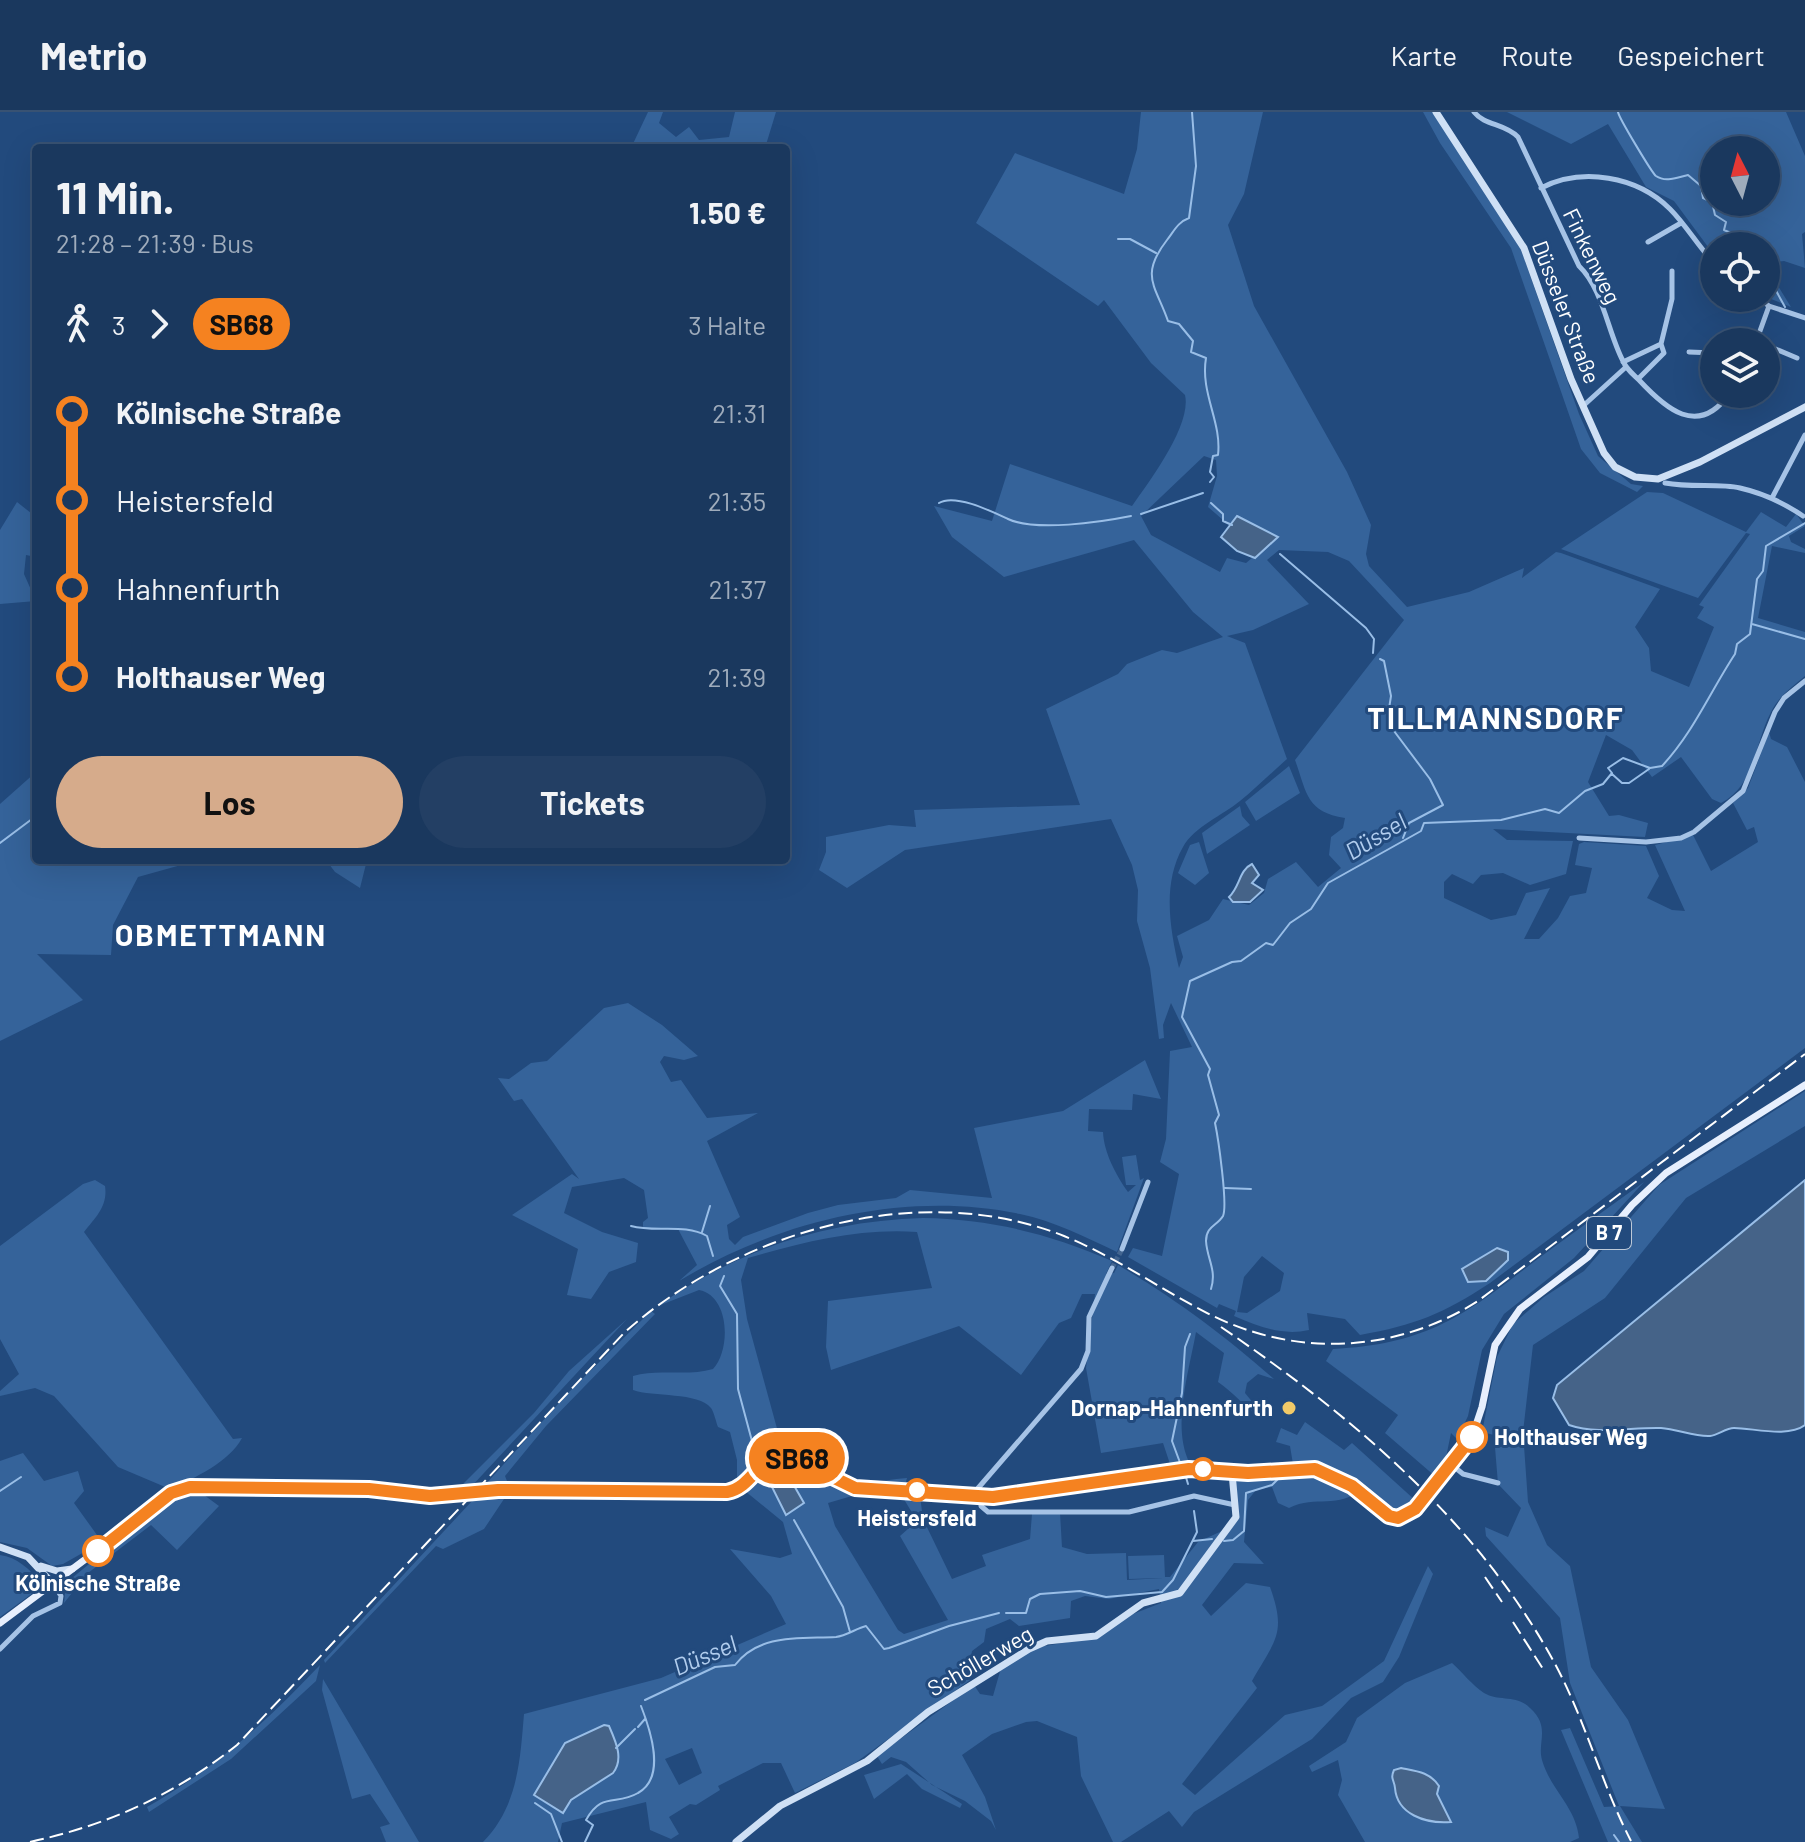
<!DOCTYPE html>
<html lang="de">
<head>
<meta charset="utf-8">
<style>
	:root { --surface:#1a385e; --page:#233f64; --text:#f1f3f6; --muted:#9facbc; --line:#385273; --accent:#d6ab8b }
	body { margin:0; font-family:Barlow,sans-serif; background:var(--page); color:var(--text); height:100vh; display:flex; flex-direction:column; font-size:30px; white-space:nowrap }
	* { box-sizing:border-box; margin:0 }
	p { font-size:26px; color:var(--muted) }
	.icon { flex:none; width:44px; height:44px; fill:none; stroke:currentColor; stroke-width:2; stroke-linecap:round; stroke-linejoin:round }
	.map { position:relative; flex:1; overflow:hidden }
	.sheet { position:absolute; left:32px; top:32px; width:758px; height:720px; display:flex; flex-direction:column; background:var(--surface); border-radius:8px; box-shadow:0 8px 32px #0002,0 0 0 2px var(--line) }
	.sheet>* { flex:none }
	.badge { padding:0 16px; border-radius:26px; font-size:28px; line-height:52px }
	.needle { width:52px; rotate:354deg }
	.buttons { position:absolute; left:1700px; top:24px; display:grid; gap:16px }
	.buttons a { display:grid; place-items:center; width:80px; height:80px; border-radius:50%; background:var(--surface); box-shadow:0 8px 32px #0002,0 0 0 2px var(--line); font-size:40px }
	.map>.badge { position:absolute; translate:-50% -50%; box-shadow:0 0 0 4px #fff }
	.legs { display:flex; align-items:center; gap:12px; height:88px; padding:0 24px; font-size:26px }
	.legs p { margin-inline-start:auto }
	.headline { display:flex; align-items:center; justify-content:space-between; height:136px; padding:0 24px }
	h1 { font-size:44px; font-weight:700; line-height:60px }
	.action { display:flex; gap:16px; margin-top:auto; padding:16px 24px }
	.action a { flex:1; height:92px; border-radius:48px; background:var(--accent); color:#111; font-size:32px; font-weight:700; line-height:92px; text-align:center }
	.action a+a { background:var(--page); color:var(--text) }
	ul { padding:0 24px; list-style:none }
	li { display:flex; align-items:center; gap:28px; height:88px; font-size:30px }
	li i { display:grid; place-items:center; width:12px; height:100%; margin:0 10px; background:currentColor }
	li i::after { content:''; width:20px; height:20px; margin:-10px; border:6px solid; border-radius:50%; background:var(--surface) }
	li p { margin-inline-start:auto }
	li:first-child i { background:linear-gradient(#0000 50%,currentColor 0) }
	li:last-child i { background:linear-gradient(currentColor 50%,#0000 0) }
	header { display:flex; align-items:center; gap:48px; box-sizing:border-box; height:112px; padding:0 40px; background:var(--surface); border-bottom:2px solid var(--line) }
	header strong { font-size:38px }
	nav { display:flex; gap:44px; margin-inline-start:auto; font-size:28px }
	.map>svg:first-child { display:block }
</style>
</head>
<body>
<header>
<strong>Metrio</strong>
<nav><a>Karte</a><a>Route</a><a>Gespeichert</a></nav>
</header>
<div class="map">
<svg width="1805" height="1730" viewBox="0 0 1805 1730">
	<rect width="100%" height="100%" fill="#224a7d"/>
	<path fill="#35639a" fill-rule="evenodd" d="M648,0h15l-4,11 17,14 13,-10 10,13 30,-3 6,-25h41l-11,36 -28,-6 -3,6h-103z
		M1141,0h122l-19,82 -16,31 26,81 93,166 24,53 -5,29 3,12 38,41 62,-15 55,-24 -2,10 34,-26 5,1 99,36 -25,38 14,21 2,23 38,16 25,-60 -17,-9 7,-11 -5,-2 51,-71 -4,-1 -48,65 -137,-49 86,-57 16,1 83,39 15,-20 25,15 10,-13 9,12 -16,10 2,6 14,7v4l-33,-7 -14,72 47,14v44c-13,11 -27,21 -34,36 -16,30 -16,74 -50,91l-9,-4 -31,-42 -29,20 -20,-27 -26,-15 -18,47 21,34 10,-1 29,8 -3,14 -152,-8 14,11 66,1 -7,33 -36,11 -27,-12 -22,2 -8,9 -21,-10 -8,8v16l47,22 25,-5 10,-22 24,-5 -26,51h15l19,-21 12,-22 16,-3 6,-25 -17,-3 4,-21 5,-2 62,4 13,30 -12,22 25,12 13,1 -30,-66 38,-10 18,36 47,-29 -4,-15 -7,3 -14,-27 15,-15 21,-56 2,7 16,8 18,35v266l-315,235c-47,31 -75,42 -130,52l-15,-16 -38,-6 2,17c-26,6 -50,-3 -75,-14l2,-5 -17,-7 -2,4 -89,-51 5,-9 29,8 17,-82 -19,-12 6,-23 4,-88 22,-4 -21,-44 -8,22 1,13 -5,1 -9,-71 -13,-47 1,-31 -6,-25 -21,-46 -206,31 -58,38 -28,-18 7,-18v-15l63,-12 27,2 -2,-17 166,-5 -34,-96 72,-35 9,-10 35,-14 15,3 46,-16 -30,-25 -59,-72 -130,37 -52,-40 -18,-31 58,15 18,-57 122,42c17,-24 60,-81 53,-111l-34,-32 -47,-63 -6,6 -122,-83 39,-70 109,41 13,-45zM1204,344l12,4 1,16 -9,31 22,19 7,-10 40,21 -31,26 -19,-5 -7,14 -69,-37 -10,-19zM1279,438l49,2 21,9 55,59 -109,140c12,33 11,52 50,58l-2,10 -12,9 -2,18 12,13 -23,19 -22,-25 -28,17 -4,14 -15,12 -26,-6 -14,21 -32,16 6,21 -4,11c-9,-39 -17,-84 4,-121 11,-20 40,-32 57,-46 16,-13 31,-28 47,-42l-42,-116 -18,-7 26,-6 56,-26 -42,-44zM1262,1144l22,17 -4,18 -33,22 -10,-1 7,-35z
		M1423,0h10l86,132 60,170 19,42 33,28 12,2 -6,6 -37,-19 -19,-24 -70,-201 -71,-105z
		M1507,0h279l19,44v76l-3,2 3,34 -21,-7 -8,1 -3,16 18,29 -25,-10v-51h-52v9l-40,-54 -28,-14 -38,-63 -37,20zM1766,38v52h-52v-52z
		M17,390l19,15v40l-10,-2 -2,19 12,27 -36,3v-74z
		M1289,654l11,27 -44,28 -11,-19z
		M36,660v88h163l-61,17 -25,48 -2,30 -74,-1 46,46 -83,41v-237z
		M1240,694l2,10 8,9 -43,29 -5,-21z
		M1199,730l10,31 -14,12 -17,-12 12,-28z
		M326,748h41l-7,28 -25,-16z
		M628,891l34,22 36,31 -14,4 -20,-4 -4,6 11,20 10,-2 26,38 51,-5 -51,28 33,76 -13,8 2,14 6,6 8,-8 65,-24 30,-8 58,-7 14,-8 82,8 -18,-70 89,-17 82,-51 16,39 -28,-5 -1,16 -43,-1 -1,22 15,1c1,21 13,43 25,60l8,-7h-10l-4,-28 14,-2 4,25 4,-2 -27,74c-32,-15 -63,-31 -97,-38 -115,-24 -242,7 -341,67l18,-16 -19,-36h-35v-7l5,-4 -4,-28 -20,-12 -52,9 -8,26 38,19 36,11 -2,19 -27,10 -18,27 -24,-4 11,-46 -66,-34 60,-41 7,5 -57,-80 -8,2 -16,-23 11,1 22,-16 16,-2 57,-53z
		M1805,979v35l-119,72 -81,100 -72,47 -10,87 5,70 19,43 23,21 21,101 37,53 37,89 -45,-3 22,36h-34l-47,-112 9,-2 34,79 15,-1 -49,-123 -10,-65 -74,-82 -1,-9 23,10 13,-29 -23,-24 -4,-49 -12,-3 15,-75 16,-33 31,-27 40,-26 75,-86z
		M95,1068l10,6c3,20 -9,31 -21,46l149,207 9,-1c-13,24 -47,40 -72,51l-52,-22 -64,-71 -19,-8 -35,8v-5l19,-17 -19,-35v-93l83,-62z
		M1644,1070l-70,76 -70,56 -22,36 -14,66 -11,23 -6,-6 -7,34 -8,10 -51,-44 13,-18 -72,-54 7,-12c94,-5 131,-33 202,-88 36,-27 73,-53 109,-79z
		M923,1106c67,1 128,16 189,43l-6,13 8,-1 4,-8c59,35 106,70 156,114l-16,-5 -11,9 -2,10 18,22 -3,3c-15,-11 -26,-25 -42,-36l6,-29 -28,-21c-7,40 -25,95 -6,132l-19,3 -8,-24 -62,10 -15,-85 9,-74h-13l-11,24 -12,5 -38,52 -62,-49 -128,44 -5,-23 2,-46 104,-13 -15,-56c-59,-4 -113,10 -169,26l-7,22 6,39 34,124c27,6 47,34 74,39 16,2 36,-3 52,-4l-5,18h18l3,23 29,60 34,-13 -4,-11 48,-16 2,-25 28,-1 2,34 25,7 39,-1 1,27 36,-2 -34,1 -1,-23 36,-1 1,22h5l28,-35 26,-12 13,-18 -3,-37 33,-1 26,-10 -3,-18 -14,-4 5,-14 16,7 8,-13 39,28 8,-7 64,58 -18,10 -33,-24c-29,24 -48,7 -76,21l-11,-5 -6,-16 -16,3 -8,10 -4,42 20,22 -30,-1 -32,42 9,11 35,-33 24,4c17,47 5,53 -18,94l5,7 -75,96 13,11 90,-80 37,-9 62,-45 44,-95 5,8 -34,83 -16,25 -32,16 -39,41 -118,73 -12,15 -13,-16 -48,31h-8l-32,-66 -4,-39 -40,-16 -11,1 -34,12 -30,21 23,42 11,33 -5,-9 -26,-20 -33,-16 -26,-23 -15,-5 -9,7 -5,-8 97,-71 6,9 13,2 8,-28 32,-20 64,-11 36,-23 28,-11 -2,-14 -50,10 -24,-3 -14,5 -1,17 -51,8 -9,-7 -24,10 -2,13 -12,9 -4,25 2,4 -115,83 -60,30 -14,-30h-18l-45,23 2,4 -24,15 -6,-1 -21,13 10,17 -8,5 -21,-9 -4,-28 -84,21 -4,19h-75c35,-36 37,-81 41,-128l137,-36 125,-54 -15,-28 -41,-47 50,9 12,-4 -9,-32 -38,-31 12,-15 -7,-6 -13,14v-24l-7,-28 -12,-5c-2,-5 -4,-15 -7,-19 -12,-16 -59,-11 -78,-18v-14c25,-8 53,1 80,-7 18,-19 17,-73 -14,-79l-41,16c81,-57 167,-85 265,-88zM852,1384h50l15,25 -17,15 48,84 -44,14 -6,-4 -63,-104 -7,-23zM607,1613l11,27 -1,17 -47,31 -7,13 -29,-18 31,-51zM692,1636l10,25 -23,12 -14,-26z
		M651,1199l4,3 -109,112 -41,50 2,5 -23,5 83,-92z
		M627,1207l-157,169h-11l75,-75 35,-42z
		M23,1341l21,28 34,-10 6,20 -10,12 28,39 -39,22 -11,2 -25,-18 -27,-6v-81z
		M190,1379l19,1 -5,3 15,11 -42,44 -26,-25 -63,48 -24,30 2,-20 96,-79z
		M508,1381l-24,36 -41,20 -7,-3 -111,117 -1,-3 148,-159z
		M0,1443c17,2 29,14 41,27l-4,8 -37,27z
		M1452,1551c10,9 20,22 32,30 15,9 32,1 46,15 21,19 7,34 12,52 8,29 34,47 37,78l-9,4h-205l-27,-47 4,-15 -4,-20 -26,12 -3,-6 37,-24 11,-24 48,-35z
		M320,1553l-4,16 -85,78 -82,53 -2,-5c70,-40 118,-84 173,-142z
		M323,1567l96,163h-33l-6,-15 10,-3 -20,-30 -18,5 -30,-109z
		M901,1652l61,40 -2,4 -38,-19 -15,-15 -33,25 -10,-24z"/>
	<path fill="#456388" stroke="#99bee7" stroke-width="2" d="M1237,404l41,21 -23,21 -18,-7 -16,-14z
		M1252,752l7,11 -7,8 11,7 -13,12h-17l-4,-5c11,-10 10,-27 23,-33z
		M1805,1068v245c-17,13 -52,3 -71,3 -8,0 -16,7 -24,8 -15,1 -33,-7 -49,-8 -30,-1 -63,7 -92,-3l-16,-27 4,-13z
		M1497,1136l11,4v8l-22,21 -18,1 -6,-13z
		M788,1363l16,28 -18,12 -15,-30z
		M604,1613l5,1c7,16 15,33 4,47l-42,27 -8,13 -29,-18 31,-52z
		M1401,1656c15,3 29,4 38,18l-2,8 14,28c-26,2 -54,-8 -56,-34 -1,-9 -5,-9 -1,-18z"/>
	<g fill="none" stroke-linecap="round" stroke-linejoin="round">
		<path stroke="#99bee7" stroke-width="2" d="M1192,0l4,54 -7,52c-11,4 -15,13 -22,22 -28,36 -11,46 1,81l11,3 14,17 -2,11 15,6c-6,35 16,64 12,97l-5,1 -3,16 4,5 -4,5
			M1618,0c1,6 34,61 38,64 10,7 22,1 32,-1l13,11 2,12 9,4 3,13 11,7 -2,8 7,3 12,13
			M671,36l2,-5
			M1118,127h12l26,14
			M1766,152l6,2 -3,12 16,29
			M939,391c16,-10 54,9 69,16 28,13 93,3 123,-3
			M1211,391l12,11v7l9,4
			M1141,402l62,-21
			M1280,442l86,74 8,11 -1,14
			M1752,512l53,15
			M1380,547l4,2 7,35 -3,19 3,12 39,52 13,26 -34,18 -6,15
			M1612,662l10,9h7l20,-14
			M0,731l36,-27
			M1225,1076l26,1
			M631,1114c25,7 53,-3 76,10l6,20
			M702,1120l8,-26
			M724,1164l-4,10 17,28 1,75 18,67
			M1211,1177c6,-19 -4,-30 -5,-48 0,-15 11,-15 17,-25 5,-11 -5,-79 -8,-93l4,-8 -11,-40 2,-6 -28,-52 8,-36 42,-19 9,-1 25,-18 7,2 17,-22 21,-14 17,-26 93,-52 3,-8 77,-3 44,-11 14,4 26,-22 18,-7 9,-11 -4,-5 15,-10 27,10 12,-2c31,-33 48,-74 73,-112l2,-10 13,-10 7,-55 6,-8 3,-25 39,-23
			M1182,1356l-10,-27 10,-48 3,-46 5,-13
			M766,1361l6,14
			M1185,1362l3,10
			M0,1379l21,-14
			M794,1408l49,87 7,25
			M1193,1429l19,-2
			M1224,1429l9,-1 11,-9 2,-38 26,-8 9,-9 30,-2 45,22
			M1006,1501h20l4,-14 10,-5 40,-3 26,6 56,-5 11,-12 24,-48 -3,-21
			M645,1588l70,-33 20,-2c25,-32 66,-26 101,-28 10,-1 21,-9 30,-11l18,23 5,-1 60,-22 50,-13
			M638,1615l7,-8
			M616,1636l19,-19
			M535,1691l16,11 11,28
			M1614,1723l5,7
			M585,1730l8,-17 -7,-5c16,-29 30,-14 52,-27 29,-16 12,-64 3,-87"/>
		<path stroke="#436590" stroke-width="5" stroke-dasharray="5 2.5" stroke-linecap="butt" d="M1112,1156l10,-19"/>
		<path stroke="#436590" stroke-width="7" stroke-dasharray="7 3.5" stroke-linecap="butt" d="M1415,1397l27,-33"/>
		<path stroke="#a6c3e6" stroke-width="5" d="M1474,0c11,14 30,11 44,25l61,129c24,23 29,67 44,95 3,8 10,13 16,19 26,28 59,58 90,14
			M1541,76c41,-21 96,-12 129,21 16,16 28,37 44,54
			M1648,130l33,-19
			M1758,186l11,8 36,12
			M1756,230l13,-36
			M1661,232l11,-45v-28
			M1766,233l31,13
			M1689,240l25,1
			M1623,250l38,-18 3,9 -26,26
			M1583,294l43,-39
			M1665,371c26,5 54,0 75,5 22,5 44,15 63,28
			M1772,386l33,-63
			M1579,726l67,4 35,-4 13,-6 49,-41 32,-79 9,-14 21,-17
			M1122,1137l26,-67
			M1452,1353l11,9 35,9
			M973,1382l108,-125 7,-18 1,-34 23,-49
			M981,1384v10l7,6h141l65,-16 41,9
			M0,1537l33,-33 27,-13 1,-7 -7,-11"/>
		<path stroke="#cfe0f5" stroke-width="7" d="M1436,0l88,136 47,131 33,74 11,14 20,10 23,2 42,-17 105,-55
			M0,1435l28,10 26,28
			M41,1454l16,5 15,-2
			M736,1730l44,-36 87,-45 61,-49 101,-63 18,-8 49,-5 47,-33 37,-10 56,-76 -4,-44"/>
		<path stroke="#e7effd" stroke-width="7" d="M1442,1364l30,-39 10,-30 13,-62 25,-36 68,-52 44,-52 34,-32 139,-88
			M488,1379l239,1c26,-5 31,-35 58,-38l70,34 138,9 196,-28 59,4 67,-4 37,17 37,30h18l8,-7
			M0,1511l178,-133 19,-3 172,2 84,6"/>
		<path stroke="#fff" stroke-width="2" stroke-dasharray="14 6" stroke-linecap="butt" d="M1221,1215c131,89 256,194 333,335 31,57 47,121 77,179
			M1485,1465l17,25
			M1513,1510l32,50
			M30,1730c78,-17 144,-47 207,-97l387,-412c113,-101 294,-155 440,-97 52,21 99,55 149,80 86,42 185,36 265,-15l327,-247"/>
		<path stroke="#e7effd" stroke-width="7" d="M453,1383l35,-4"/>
	</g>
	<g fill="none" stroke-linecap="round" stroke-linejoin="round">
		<defs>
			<path id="line-1" d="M98,1439l73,-58 19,-6 179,2 61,7 68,-6 229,2c26,-5 31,-36 58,-38l70,34 138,9 196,-28 59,4 67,-4 37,17 37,30 9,2 17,-9 57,-72"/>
		</defs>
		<use href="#line-1" stroke="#fff" stroke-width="18"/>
		<use href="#line-1" stroke="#f58220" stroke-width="12"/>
	</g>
	<circle fill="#f2ca68" stroke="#224a7d" stroke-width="3" cx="1289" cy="1296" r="8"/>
	<g fill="#fff" stroke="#f58220" stroke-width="4">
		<circle cx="1472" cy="1325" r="14"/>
		<circle cx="1203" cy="1357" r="10"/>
		<circle cx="917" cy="1378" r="10"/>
		<circle cx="98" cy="1439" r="14"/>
	</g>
	<g text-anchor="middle" stroke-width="6" stroke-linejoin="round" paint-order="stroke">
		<rect fill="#224a7d" stroke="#bdc9d8" stroke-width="2" x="1587" y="1105" width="44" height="32" rx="6"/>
		<g font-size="20" font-weight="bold" fill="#fff">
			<text x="1609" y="1128">B 7</text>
		</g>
		<g font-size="22" fill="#fff" stroke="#224a7d">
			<text transform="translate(1592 144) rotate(64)" y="8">Finkenweg</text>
			<text transform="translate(1566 200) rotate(69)" y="8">Düsseler Straße</text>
			<text transform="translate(980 1549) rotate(-30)" y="8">Schöllerweg</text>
		</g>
		<g font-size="22" font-weight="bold" fill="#fff" stroke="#224a7d" text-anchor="end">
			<text x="1273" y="1304">Dornap-Hahnenfurth</text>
		</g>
		<g font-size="22" font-weight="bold" fill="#fff" stroke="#224a7d">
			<text x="1494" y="1333" text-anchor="start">Holthauser Weg</text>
			<text x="917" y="1414">Heistersfeld</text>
			<text x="98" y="1479">Kölnische Straße</text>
		</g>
		<g font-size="24" font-style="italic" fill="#b1cdee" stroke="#224a7d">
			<text transform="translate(1376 725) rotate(-31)" y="8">Düssel</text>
			<text transform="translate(705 1544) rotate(-23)" y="8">Düssel</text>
		</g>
		<g font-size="30" font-weight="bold" letter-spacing="2" fill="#fff" stroke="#224a7d">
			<text x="1496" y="617">TILLMANNSDORF</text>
			<text x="221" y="834">OBMETTMANN</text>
		</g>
	</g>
</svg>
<div class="buttons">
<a><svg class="needle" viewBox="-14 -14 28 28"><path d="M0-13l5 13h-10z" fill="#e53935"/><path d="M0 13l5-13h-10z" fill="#9facbc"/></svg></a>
<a><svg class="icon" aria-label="locate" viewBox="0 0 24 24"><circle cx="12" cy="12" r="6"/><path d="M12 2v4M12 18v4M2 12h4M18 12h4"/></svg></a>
<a><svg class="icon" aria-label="layers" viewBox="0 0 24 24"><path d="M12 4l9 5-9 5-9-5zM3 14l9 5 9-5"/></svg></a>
</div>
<b class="badge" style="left:797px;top:1346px;background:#f58220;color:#111">SB68</b>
<section class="sheet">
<div class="headline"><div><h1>11 Min.</h1><p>21:28 – 21:39 · Bus</p></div><b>1.50 €</b></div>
<div class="legs"><svg class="icon" aria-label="walk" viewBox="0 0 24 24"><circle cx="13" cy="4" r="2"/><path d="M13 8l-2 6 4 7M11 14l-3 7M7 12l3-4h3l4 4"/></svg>3<svg class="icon" aria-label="forward" viewBox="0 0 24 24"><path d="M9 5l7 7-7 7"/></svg><b class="badge" style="background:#f58220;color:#111">SB68</b><p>3 Halte</p></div>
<ul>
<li><i style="color:#f58220"></i><b>Kölnische Straße</b><p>21:31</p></li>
<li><i style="color:#f58220"></i><span>Heistersfeld</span><p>21:35</p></li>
<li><i style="color:#f58220"></i><span>Hahnenfurth</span><p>21:37</p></li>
<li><i style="color:#f58220"></i><b>Holthauser Weg</b><p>21:39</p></li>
</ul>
<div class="action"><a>Los</a><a>Tickets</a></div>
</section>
</div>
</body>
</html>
